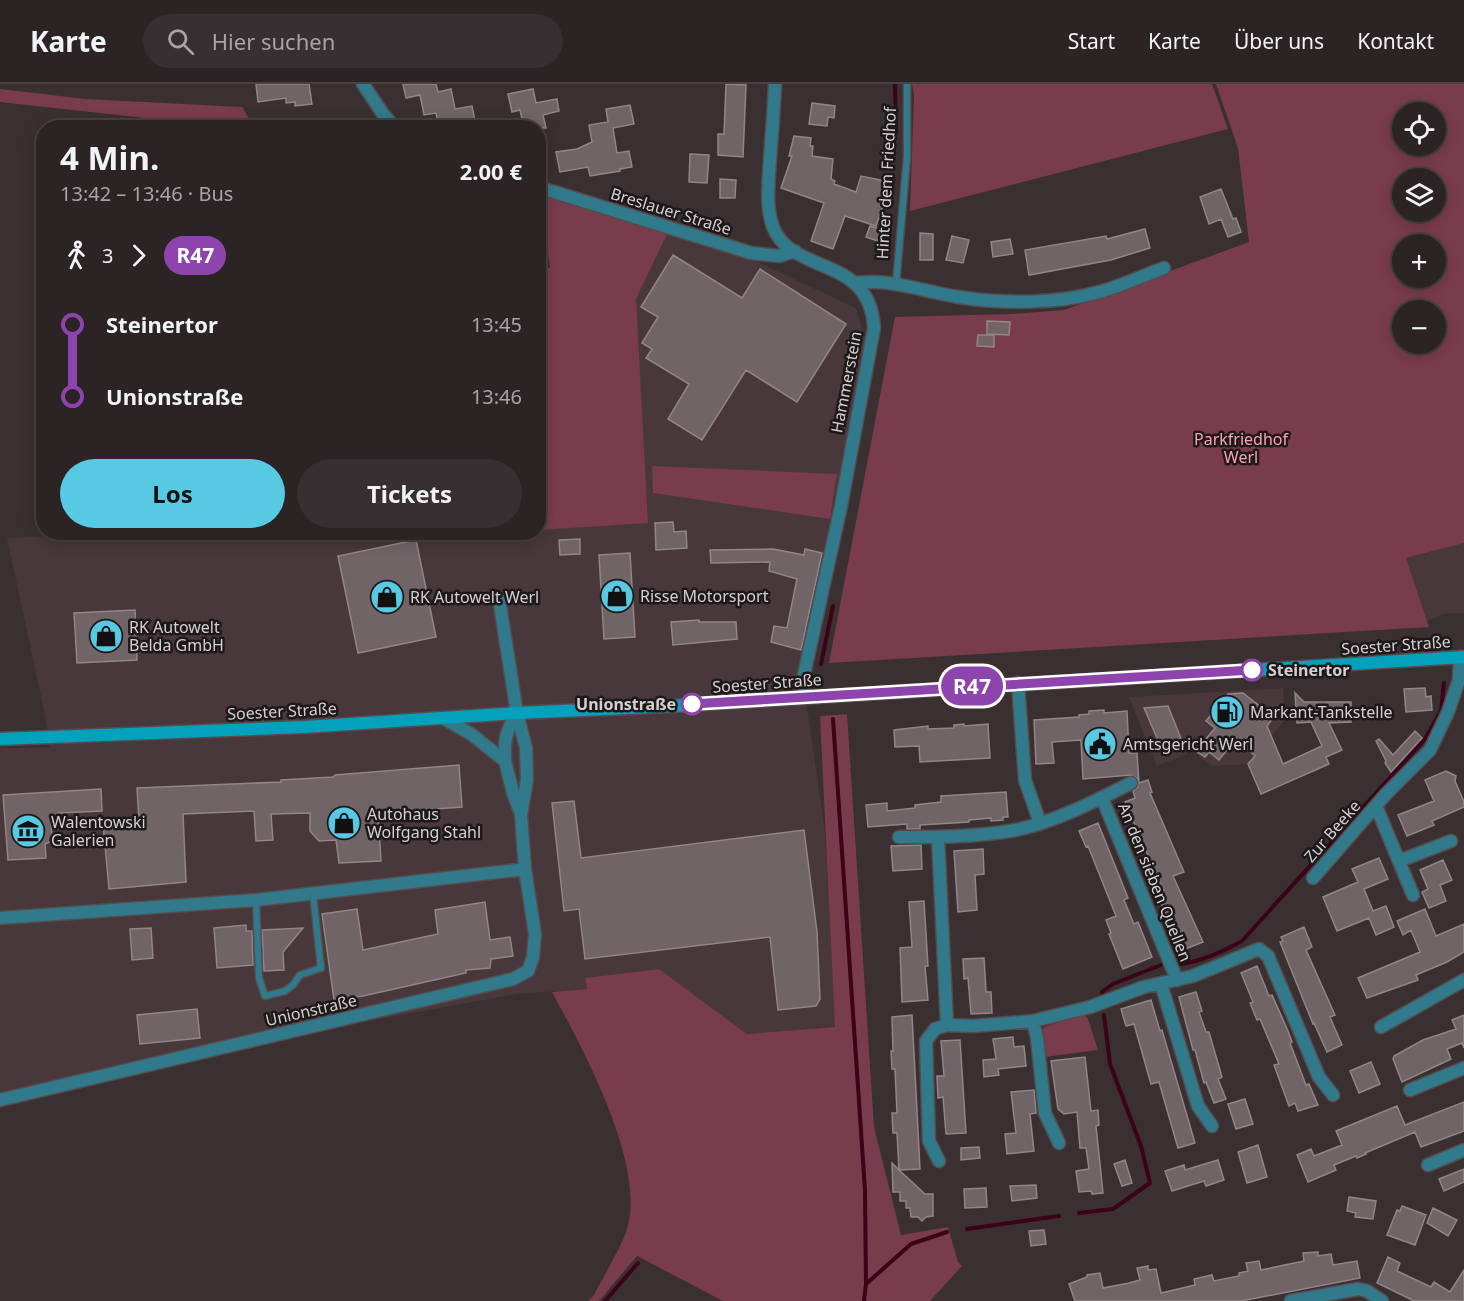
<!DOCTYPE html>
<html lang="de">
<head>
<meta charset="utf-8">
<style>
	:root { --surface:#2c2325; --page:#382f32; --text:#f1f3f6; --muted:#a6a4a7; --line:#484042; --accent:#58c9e3 }
	body { margin:0; font-family:"Noto Sans",sans-serif; background:var(--page); color:var(--text); height:100vh; display:flex; flex-direction:column; font-size:22px; white-space:nowrap }
	* { box-sizing:border-box; margin:0 }
	p { font-size:20px; color:var(--muted) }
	.icon { flex:none; width:33px; height:33px; fill:none; stroke:currentColor; stroke-width:2; stroke-linecap:round; stroke-linejoin:round }
	.map { position:relative; flex:1; overflow:hidden }
	.sheet { position:absolute; left:36px; top:36px; width:510px; height:420px; display:flex; flex-direction:column; background:var(--surface); border-radius:24px; box-shadow:0 3px 15px #0003,0 0 0 2px var(--line) }
	.sheet>* { flex:none }
	.badge { padding:0 12px; border-radius:20px; font-size:21px; line-height:39px }
	.fabs { position:absolute; left:1392px; top:18px; display:grid; gap:12px }
	.fabs a { display:grid; place-items:center; width:54px; height:54px; border-radius:50%; background:var(--surface); box-shadow:0 3px 15px #0003,0 0 0 2px var(--line); font-size:30px }
	.map>.badge { position:absolute; translate:-50% -50%; box-shadow:0 0 0 3px #fff }
	.legs { display:flex; align-items:center; gap:9px; height:66px; padding:0 24px; font-size:20px }
	.legs p { margin-inline-start:auto }
	.summary { display:flex; align-items:center; justify-content:space-between; height:102px; padding:0 24px }
	h1 { font-size:33px; font-weight:700; line-height:45px }
	.cta { display:flex; gap:12px; margin-top:auto; padding:12px 24px }
	.cta a { flex:1; height:69px; border-radius:36px; background:var(--accent); color:#111; font-size:24px; font-weight:700; line-height:69px; text-align:center }
	.cta a+a { background:var(--page); color:var(--text) }
	ul { padding:0 24px; list-style:none }
	li { display:flex; align-items:center; gap:21px; height:72px; font-size:22px }
	li i { display:grid; place-items:center; width:9px; height:100%; margin:0 8px; background:currentColor }
	li i::after { content:''; width:15px; height:15px; margin:-8px; border:4px solid; border-radius:50%; background:var(--surface) }
	li p { margin-inline-start:auto }
	li:first-child i { background:linear-gradient(#0000 50%,currentColor 0) }
	li:last-child i { background:linear-gradient(currentColor 50%,#0000 0) }
	header { display:flex; align-items:center; gap:36px; box-sizing:border-box; height:84px; padding:0 30px; background:var(--surface); border-bottom:2px solid var(--line) }
	header strong { font-size:28px }
	nav { display:flex; gap:33px; margin-inline-start:auto; font-size:21px }
	.search { width:420px; height:54px; background:var(--page); display:flex; align-items:center; gap:15px; box-sizing:border-box; padding:0 21px; border-radius:33px; color:var(--muted); font-size:22px }
	.map>svg:first-child { display:block }
</style>
</head>
<body>
<header>
<strong>Karte</strong>
<div class="search"><svg class="icon" aria-label="search" viewBox="0 0 24 24"><circle cx="10" cy="10" r="6"/><path d="M15 15l6 6"/></svg>Hier suchen</div>
<nav><a>Start</a><a>Karte</a><a>Über uns</a><a>Kontakt</a></nav>
</header>
<div class="map">
<svg width="1464" height="1217" viewBox="0 0 1464 1217">
	<rect width="100%" height="100%" fill="#3a2f31"/>
	<path fill="#48373b" d="M667,150l91,28 98,46 9,30 -62,341 22,153 11,195 -89,7 -88,-65 -74,9 2,11 -70,5 -346,63 -171,40v-349h50l-5,-33 -38,-177 130,-6h401l1,-2 109,-8 -13,-223z
		M1464,459v70l-21,1 -16,7 -21,-63z
		M1283,604l2,32 -37,44 -37,2 -19,-16 -5,3v1l-30,12 -28,-69z"/>
	<path fill="#793c4d" fill-rule="evenodd" d="M912,0h300l16,45 -318,82 4,-116z
		M1216,0h248v459l-58,15 23,69 -600,36 66,-346 117,-3 52,-4 185,-68 -11,-94zM1402,28h34v34h-34zM1402,94h34v34h-34zM1402,160h34v34h-34zM1402,226h34v34h-34z
		M0,5l86,10 156,8 11,18 -53,-1 -200,-22z
		M539,111l128,39 -31,65 12,224 -109,7 -1,-262h12l-4,-28 -7,-3z
		M652,382l185,8 -7,45 -177,-26z
		M847,630l27,413 27,108 47,-8 10,35 4,4 -32,35h-207l-86,-45 -38,45h-11l6,-6c10,-20 26,-45 33,-66 20,-63 -45,-182 -75,-237l35,-3 -2,-11 74,-9 88,65 88,-7 -15,-311z
		M1084,930l4,5 10,31 -53,7 -3,-25 2,-5z"/>
	<g fill="none" stroke-linecap="round" stroke-linejoin="round">
		<path stroke="#3b0218" stroke-width="4" d="M895,0l1,49
			M821,580l12,-58
			M833,635l32,471 1,94 -2,17
			M1181,880c21,-3 43,-13 61,-23l183,-202 16,-28 3,-28
			M1102,908l11,-8 48,-19
			M1079,1129l34,-4 37,-26 -9,-37 -31,-82 -6,-49
			M967,1145l92,-13
			M866,1200l45,-40 36,-12
			M605,1217l33,-38"/>
	</g>
	<path fill="#706467" stroke="#928587" stroke-width="1.5" d="M256,0h53l3,20 -17,2v-4l-9,1v-5l-28,4z
		M403,0h33l2,8 13,-3 4,20 17,-3 4,20 -37,2 -3,-15 -12,2 -4,-20 -14,3z
		M726,0l20,1 -3,72 -25,-2v-21h6z
		M533,5l3,14 21,-4 2,12 -16,4 3,13h-22l-4,-18 -8,2 -4,-18z
		M812,19l23,3 -1,12 -6,-1 -1,9 -18,-2z
		M630,21l4,19 -21,4 4,25 12,-2 3,16 -12,2v2l-30,5 -2,-9 -28,5 -4,-20 21,-3 15,-7 -3,-17 19,-3 -2,-13z
		M794,52l17,2 -1,8h3l-1,10 21,3 -2,20 4,2 -1,3 22,8 5,-16 30,6 -15,44 -31,-10 -12,33 -22,-8 13,-38 -43,-15 11,-32h-3z
		M690,70l19,1 -2,28 -18,-1z
		M720,95l16,1 -1,18h-15z
		M1221,105l12,30 3,-1 5,14 -13,5 -7,-18 -12,5 -9,-27z
		M870,142l18,6 -4,11 -18,-6z
		M1145,145l5,19 -39,12 -82,15 -4,-25 81,-14 1,3z
		M920,149l13,1v26h-13z
		M952,152l17,4 -6,23 -17,-3z
		M1010,155l3,15 -20,3 -2,-15z
		M673,171l69,43 18,-29 86,55 -49,78 -51,-32 -44,70 -34,-21 21,-35 -43,-26 6,-9 -10,-6 16,-26 -17,-10z
		M987,237l23,1 -1,13 -22,-1z
		M978,251h16v12l-17,-1z
		M673,438l1,10 12,-1 1,17 -31,2 -1,-27z
		M580,455v15l-20,1 -1,-15z
		M416,456l20,97 -78,16 -20,-97z
		M773,465l31,6 1,-6 17,4 -21,97 -30,-8 3,-16 13,2 10,-49 -28,-8 1,-9 -59,1 -1,-13z
		M630,469l5,84 -31,2 -5,-84z
		M135,526l2,50 -60,3 -3,-50z
		M699,536v2h37l1,17 -64,6 -2,-23z
		M1425,604l1,9 5,-1 1,14 -26,2 -2,-23z
		M1243,609l31,24 -7,9 16,38 39,-18 -11,-24 -14,1 -2,-30 9,9h47v20l-22,1 13,27 -16,7 3,7 -68,30 -13,-30 7,-8 -19,-17 -17,21 -10,-8 -4,5 -9,-6 19,-23 -9,-7 22,-27z
		M1168,622l16,40 -20,8 -20,-46z
		M1104,626v3l23,-2 2,42h8l2,30 9,-3 4,12 -2,1 34,79 -11,4 30,66 -23,9 -21,-53 6,-3 -40,-93 10,-4 -2,-7 5,-4v-8l-7,-4 -48,4 -2,-39 -29,2 2,21 -18,1 -2,-44 45,-3v-2l10,-1v-3z
		M964,640v2l24,-2 2,34 -70,4 -1,-16 -24,1 -1,-17 34,-4v3l26,-1v-3z
		M1415,647l7,7 -31,34 -6,-9 1,-2 -10,-20 3,-2 14,16z
		M459,681l3,42 -84,6 3,48 -42,2 -3,-23 -17,1 -9,-10v-18l-39,1 2,26 -17,1 -2,-30 -71,3 3,68 -77,7 -6,-66 36,-3 -2,-32 144,-6v-2l52,-3 2,-2z
		M1446,687l10,5 -1,5 9,21v5l-32,14 2,4 -27,11 -9,-21 36,-14 -9,-21z
		M101,705l1,22 -44,2v7h-7l1,21 -7,3 1,14 -38,2 -5,-65z
		M1006,708l2,25h-5v3l-12,1v-3l-22,2v2l-49,3v4h-13v-5l-39,3 -2,-22 21,-2v8l28,-3v-3l26,-3v-6z
		M574,717l7,57 223,-28 13,102 3,67 -4,7 -38,4 -8,-73 -185,22 -6,-50 -15,2 -12,-108z
		M1098,739l30,75 -4,2 10,24 4,-2 14,35 -29,12 -14,-35 2,-1 -5,-13 10,-4 -28,-70 -2,1 -7,-16z
		M921,761l1,24 -29,2 -2,-25z
		M983,765l1,25 -9,1 2,35 -19,2 -4,-61z
		M1379,774l9,21 -24,10 9,22 13,-5 8,21 -18,8 -7,-17 -32,13 -14,-34 35,-15 -6,-13z
		M1443,776l9,20 -12,5 6,16 -17,7 -7,-16 6,-3 -8,-19z
		M924,817l4,65h-3l3,34 -26,2 -2,-54 12,-1 -3,-45z
		M485,818l5,38 20,-3 3,19 -22,3 -1,9 -24,2v3l-103,23 -29,4 -12,-86 35,-5 6,41 75,-16 -3,-24z
		M1425,825l11,27 28,-12v28l-17,10 -31,13 2,5 -51,18 -9,-20 62,-26 -9,-22 -8,5 -6,-14z
		M246,841v6h6l1,34 -36,3 -3,-40z
		M1304,843l8,20 -6,3 29,65 -5,2 12,28 -15,7 -13,-29 -1,1 -33,-82 3,-1 -2,-4z
		M151,844l2,30 -21,2 -2,-31z
		M303,844l-20,24 1,18 -20,1 -2,-41z
		M984,874l2,34h5l1,21 -21,1 -3,-36 -4,1 -1,-20z
		M1257,882l12,30 3,-1 16,36 4,11 -2,1 16,42 3,-1 9,21 -20,6 -3,-8 -6,3 -15,-41 5,-1 -19,-45 -3,1 -7,-17 3,-1 -12,-29z
		M1196,908l6,19 -3,1 7,20h3l13,45 -4,2 8,20 -12,4 -8,-21 -2,1 -9,-33h-2l-14,-53z
		M1151,916l9,31 2,-1 33,113 -17,5 -19,-66 -8,2 -17,-60 -8,2 -5,-17z
		M197,925l3,29 -60,6 -3,-29z
		M912,931l8,154 -21,1 26,24h8v22l-7,1 -4,4 -4,-4h-7l-1,-9h-4v-7h-6v-9h-7l-1,-29 7,7 -2,-37h-4l-1,-20h5l-2,-44h-3l-1,-18h2l-1,-34z
		M1464,931v33l-2,-5 -15,6 4,10 -49,23 -9,-23 1,-3 29,-16 33,-11 -4,-9z
		M1013,953l1,10 10,-1 2,20 -28,3 1,6 -15,2 -1,-17 13,-1 -3,-20z
		M960,956l6,93 -20,1 -3,-37 -5,1 -1,-22h7l-3,-35z
		M1085,973l6,54 7,-1 1,15 -3,1 7,67 -11,1 -1,-3 -12,1 -3,-21 13,-2 -3,-21h-6l-3,-36 -13,2 -6,-5 -7,-48z
		M1371,978l9,22 -21,9 -9,-22z
		M1034,1006l2,23 -6,1 4,37 -27,3 -2,-20 11,-1 -5,-41z
		M1245,1015l8,25 -17,5 -8,-25z
		M1464,1018v29l-43,16 -6,-15 -50,21 1,1 -9,4 -1,-2 -22,9 2,5 -28,12 -11,-27 14,-6 3,7 28,-11 -6,-14 61,-25 8,19z
		M1258,1061l9,32 -20,6 -9,-31z
		M979,1063l1,11 -19,2v-12z
		M1125,1076l7,23 -10,3 -8,-22z
		M1218,1076l6,20 -18,6 -2,-5 -32,10 -7,-20 19,-6 1,5z
		M1464,1085v13l-20,9 -5,-12z
		M1036,1101l1,13 -25,3 -2,-15z
		M986,1104l1,19 -22,1 -1,-19z
		M1349,1113l27,4 -3,18 -18,-2 1,-4 -9,-2z
		M1402,1122l24,9 -11,30 -28,-10 10,-25 3,1z
		M1433,1124l24,12 -9,16 -21,-13z
		M1044,1146l2,14 -15,2 -2,-15z
		M1318,1168v4l13,-2 2,11 24,-4 3,17 -119,23h-166l-6,-17 18,-7v-2l13,-2 3,15 26,-5 11,-3 -3,-12 11,-2v4l8,-1 5,24 34,-8 -1,-6 18,-4 2,6 25,-5v-3l9,-2 -2,-8 13,-2 2,9 43,-9 -1,-8z
		M1388,1173l12,6 -3,8 34,16 3,-5 16,10 14,-22v31h-50l-37,-18z"/>
	<g fill="none" stroke-linecap="round" stroke-linejoin="round">
		<defs>
			<path id="lane" d="M896,200l11,-127v-73
				M256,816l3,78 6,18 20,-5 8,-6 7,-10 21,-7 -8,-74"/>
			<path id="street" d="M363,0l20,30 12,14
				M775,0c-1,25 -3,49 -5,74 -1,22 -5,47 3,69 19,49 97,27 101,101l-33,178 -38,173 2,18
				M538,103l213,66 28,3 16,-5
				M856,199c35,-5 68,9 103,14 42,7 99,7 140,-5 22,-6 43,-16 65,-24
				M1018,599l7,97 15,43
				M443,634l28,16 34,27 8,32 8,21
				M505,677c-1,-22 1,-30 12,-48
				M1102,714l75,182
				M1376,722l37,89
				M899,753c37,0 75,0 111,-6 38,-6 86,-30 121,-48
				M938,753l9,188
				M1399,777l52,-20
				M1313,794l73,-84 44,-44 18,-38 11,-32 1,-23
				M0,834l256,-18 269,-31
				M1161,900l37,122 14,20
				M1033,937l4,17 8,75 14,30
				M1381,943l83,-47
				M1410,1006l54,-22
				M0,1016l513,-121 15,-8 5,-14 2,-23 -10,-65 -4,-54 6,-35 -1,-32 -9,-35 -18,-114
				M939,1077l-10,-20 -3,-100 9,-12 12,-4 26,1 60,-5 57,-14 54,-20 49,-11 66,-27 9,7 51,121 14,18
				M1428,1081l36,-15
				M1291,1217l67,-12 9,2 15,10"/>
			<path id="secondary" d="M0,655l304,-12 213,-14 155,-7 792,-49"/>
		</defs>
		<use href="#lane" stroke="#564c4e" stroke-width="9"/>
		<use href="#street" stroke="#564c4e" stroke-width="15"/>
		<use href="#secondary" stroke="#564c4e" stroke-width="15"/>
		<use href="#lane" stroke="#307a8b" stroke-width="6"/>
		<use href="#street" stroke="#307a8b" stroke-width="12"/>
		<use href="#secondary" stroke="#04a1bc" stroke-width="12"/>
	</g>
	<g fill="none" stroke-linecap="round" stroke-linejoin="round">
		<defs>
			<path id="line-1" d="M692,620l560,-34"/>
		</defs>
		<use href="#line-1" stroke="#fff" stroke-width="14"/>
		<use href="#line-1" stroke="#8e44ad" stroke-width="9"/>
	</g>
	<defs>
		<symbol id="shop-disc" viewBox="-11 -11 22 22"><circle r="9.5" fill="#58c9e3" stroke="#1d191a"/><path d="M-5-2.5h2.3a2.7 3.5 0 0 1 5.4 0H5L5.5 6h-11ZM-1.5-2.5h3a1.5 2.3 0 0 0-3 0Z" fill="#111"/></symbol>
		<symbol id="fuel-disc" viewBox="-11 -11 22 22"><circle r="9.5" fill="#58c9e3" stroke="#1d191a"/><path d="M-5.5-6h7V0h2V4h1.3V-2.5L3-4.5l.8-.8L6-3V5H2.5V1h-1V6h-7ZM-4.2-4.7v3.2H.2V-4.7Z" fill="#111"/></symbol>
		<symbol id="civic-disc" viewBox="-11 -11 22 22"><circle r="9.5" fill="#58c9e3" stroke="#1d191a"/><path d="M-.6-6.5H3V-4.5H.6V-3L4-1V1h2V6H-6V1h2V-1L-.6-3ZM-1.2 2.5V6h2.4V2.5Z" fill="#111"/></symbol>
		<symbol id="museum-disc" viewBox="-11 -11 22 22"><circle r="9.5" fill="#58c9e3" stroke="#1d191a"/><path d="M0-6L6-3V-2H-6V-3ZM-5-1h2V3h-2ZM-1-1h2V3h-2ZM3-1h2V3H3ZM-6 4H6V6H-6Z" fill="#111"/></symbol>
	</defs>
	<g fill-rule="evenodd">
		<use href="#shop-disc" x="598" y="493" width="38" height="38"/>
		<use href="#shop-disc" x="368" y="494" width="38" height="38"/>
		<use href="#shop-disc" x="87" y="533" width="38" height="38"/>
		<use href="#fuel-disc" x="1208" y="609" width="38" height="38"/>
		<use href="#civic-disc" x="1081" y="641" width="38" height="38"/>
		<use href="#shop-disc" x="325" y="720" width="38" height="38"/>
		<use href="#museum-disc" x="9" y="728" width="38" height="38"/>
	</g>
	<g fill="#fff" stroke="#8e44ad" stroke-width="3">
		<circle cx="1252" cy="586" r="10"/>
		<circle cx="692" cy="620" r="10"/>
	</g>
	<g text-anchor="middle" stroke-width="5" stroke-linejoin="round" paint-order="stroke">
		<g font-size="16" fill="#d6cfd1" stroke="#1d191a">
			<text transform="translate(886 99) rotate(-87)" y="6">Hinter dem Friedhof</text>
			<text transform="translate(671 127) rotate(17)" y="6">Breslauer Straße</text>
			<text transform="translate(846 298) rotate(-79)" y="6">Hammerstein</text>
			<text transform="translate(1396 561) rotate(-4)" y="6">Soester Straße</text>
			<text transform="translate(767 599) rotate(-4)" y="6">Soester Straße</text>
			<text transform="translate(282 627) rotate(-3)" y="6">Soester Straße</text>
			<text transform="translate(1332 747) rotate(-49)" y="6">Zur Beeke</text>
			<text transform="translate(1155 798) rotate(68)" y="6">An den sieben Quellen</text>
			<text transform="translate(311 926) rotate(-13)" y="6">Unionstraße</text>
		</g>
		<g font-size="16" fill="#fca0b7" stroke="#1d191a">
			<text x="1241" y="361">Parkfriedhof<tspan x="1241" dy="18">Werl</tspan></text>
		</g>
		<g font-size="16" fill="#d6cfd1" stroke="#1d191a" text-anchor="start">
			<text x="640" y="518">Risse Motorsport</text>
			<text x="410" y="519">RK Autowelt Werl</text>
			<text x="129" y="549">RK Autowelt<tspan x="129" dy="18">Belda GmbH</tspan></text>
			<text x="1250" y="634">Markant-Tankstelle</text>
			<text x="1123" y="666">Amtsgericht Werl</text>
			<text x="367" y="736">Autohaus<tspan x="367" dy="18">Wolfgang Stahl</tspan></text>
			<text x="51" y="744">Walentowski<tspan x="51" dy="18">Galerien</tspan></text>
		</g>
		<g font-size="16" font-weight="bold" fill="#d6cfd1" stroke="#1d191a" text-anchor="start">
			<text x="1268" y="592">Steinertor</text>
			<text x="676" y="626" text-anchor="end">Unionstraße</text>
		</g>
	</g>
</svg>
<div class="fabs">
<a><svg class="icon" aria-label="locate" viewBox="0 0 24 24"><circle cx="12" cy="12" r="6"/><path d="M12 2v4M12 18v4M2 12h4M18 12h4"/></svg></a>
<a><svg class="icon" aria-label="layers" viewBox="0 0 24 24"><path d="M12 4l9 5-9 5-9-5zM3 14l9 5 9-5"/></svg></a>
<a>+</a>
<a>−</a>
</div>
<b class="badge" style="left:972px;top:602px;background:#8e44ad;color:#fff">R47</b>
<section class="sheet">
<div class="summary"><div><h1>4 Min.</h1><p>13:42 – 13:46 · Bus</p></div><b>2.00 €</b></div>
<div class="legs"><svg class="icon" aria-label="walk" viewBox="0 0 24 24"><circle cx="13" cy="4" r="2"/><path d="M13 8l-2 6 4 7M11 14l-3 7M7 12l3-4h3l4 4"/></svg>3<svg class="icon" aria-label="forward" viewBox="0 0 24 24"><path d="M9 5l7 7-7 7"/></svg><b class="badge" style="background:#8e44ad;color:#fff">R47</b></div>
<ul>
<li><i style="color:#8e44ad"></i><b>Steinertor</b><p>13:45</p></li>
<li><i style="color:#8e44ad"></i><b>Unionstraße</b><p>13:46</p></li>
</ul>
<div class="cta"><a>Los</a><a>Tickets</a></div>
</section>
</div>
</body>
</html>
